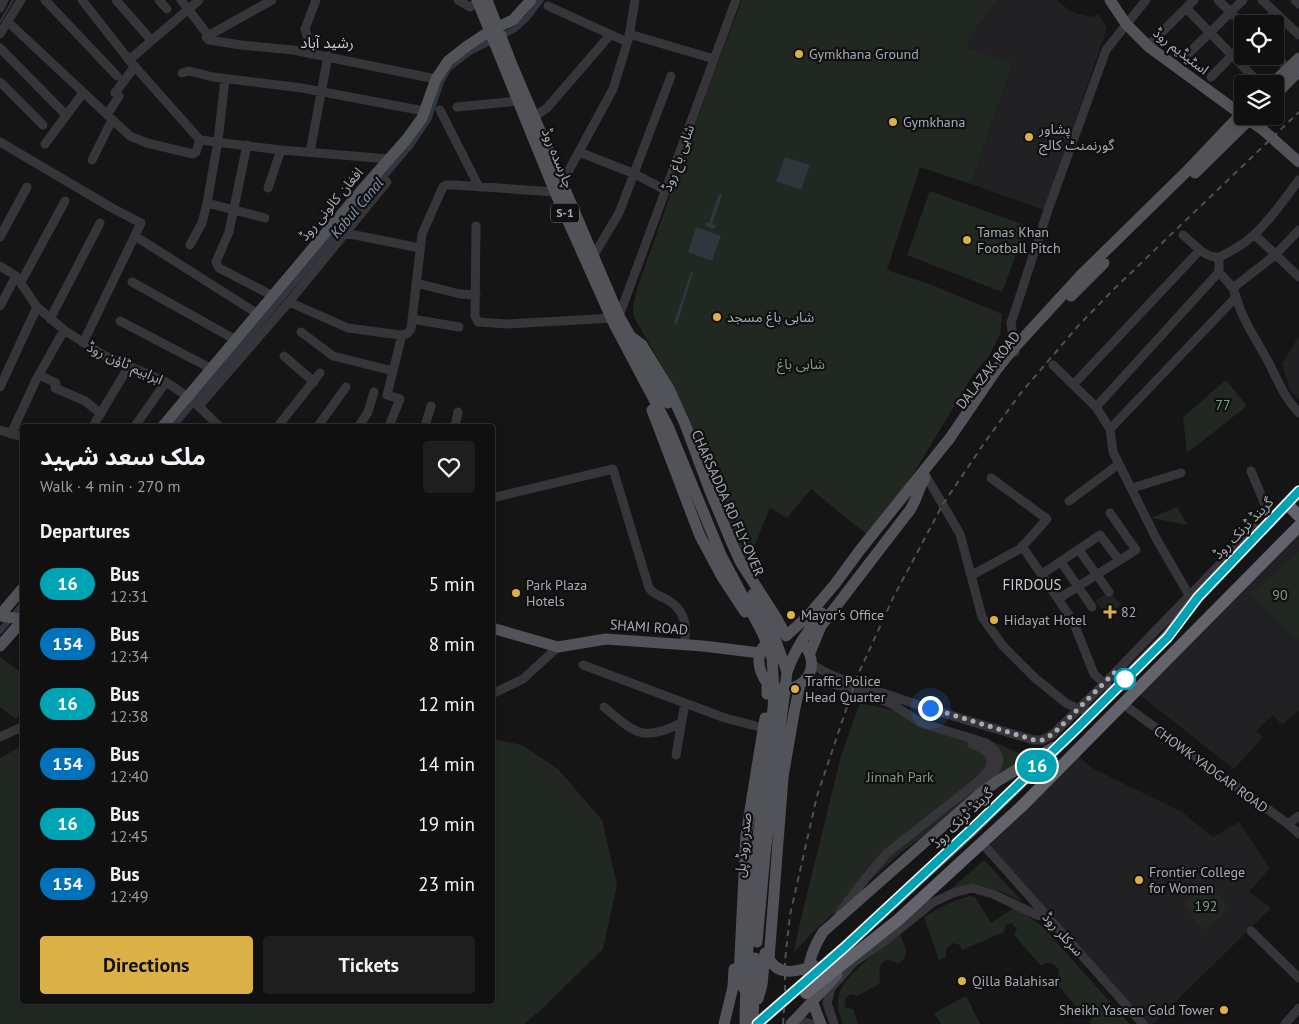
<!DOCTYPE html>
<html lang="en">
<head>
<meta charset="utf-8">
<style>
	:root { --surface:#101010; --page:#1e1e1e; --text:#f1f3f6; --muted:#9c9d9f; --line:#303030; --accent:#dbb147 }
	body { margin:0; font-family:"PT Sans","Noto Sans Arabic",sans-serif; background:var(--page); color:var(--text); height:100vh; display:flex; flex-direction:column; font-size:19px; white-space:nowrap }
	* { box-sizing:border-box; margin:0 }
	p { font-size:16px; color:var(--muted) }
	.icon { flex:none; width:28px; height:28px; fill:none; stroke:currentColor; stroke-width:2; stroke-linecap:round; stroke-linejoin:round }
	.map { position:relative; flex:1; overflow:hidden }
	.sheet { position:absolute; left:20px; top:424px; width:475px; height:580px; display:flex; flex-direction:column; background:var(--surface); border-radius:5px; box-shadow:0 2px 8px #0003,0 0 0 1px var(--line) }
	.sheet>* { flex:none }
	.badge { padding:0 10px; border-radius:16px; font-size:18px; line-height:32px }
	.fabs { position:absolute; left:1234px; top:15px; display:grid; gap:10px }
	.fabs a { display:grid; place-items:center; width:50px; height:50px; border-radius:5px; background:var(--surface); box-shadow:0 2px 8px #0003,0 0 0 1px var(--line); font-size:25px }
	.you { position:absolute; width:25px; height:25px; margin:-12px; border:4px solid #fff; border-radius:50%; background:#1a73e8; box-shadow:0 0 0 8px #1a73e833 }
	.map>.badge { position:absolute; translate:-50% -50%; box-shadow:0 0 0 2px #fff }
	h2 { padding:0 20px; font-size:19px; line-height:45px }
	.round { display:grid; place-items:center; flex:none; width:52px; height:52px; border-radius:5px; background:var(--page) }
	.summary { display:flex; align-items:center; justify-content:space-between; height:85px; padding:0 20px }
	h1 { font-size:24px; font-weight:700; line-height:38px }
	.action { display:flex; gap:10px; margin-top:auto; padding:10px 20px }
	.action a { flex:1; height:58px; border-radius:5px; background:var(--accent); color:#111; font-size:20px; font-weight:700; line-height:58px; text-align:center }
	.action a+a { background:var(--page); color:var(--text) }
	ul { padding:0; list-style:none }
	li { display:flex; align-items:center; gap:15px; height:60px; padding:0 20px }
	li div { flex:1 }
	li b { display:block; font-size:19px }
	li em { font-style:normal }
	li .badge { min-width:55px; font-weight:700; text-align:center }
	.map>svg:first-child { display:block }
</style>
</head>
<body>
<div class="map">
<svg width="1299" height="1024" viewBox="0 0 1299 1024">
	<rect width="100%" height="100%" fill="#151516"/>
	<path fill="#212123" d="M997,0h60l13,11 9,3 13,3 6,-3 9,14 -63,182 -73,-26 42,-120 -46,-16 6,-15z
		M1299,336v63l-9,-9 -8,-26z
		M1299,526v184l-17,15 -9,-10 -17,16 7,6 -29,32 -98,-77z
		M1109,592l12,12 -11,15 -15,-18z
		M1075,753l19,16 88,43 31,25 26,-15 31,46 -21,24 22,16 -118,116h-10l-159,-185z"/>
	<path fill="#212822" d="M742,0h255l-24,33 -6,15 46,15 -42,121 -51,-17 -33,103 45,15 70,29 -2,20 -11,22 -16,19 -64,106 -43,53 -55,-45 -24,29 -17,-10 -24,58 -52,-134 -23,-50 -37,-65 -1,-11 4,-17 70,-197z
		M930,191l97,35 -25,66 -95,-37z
		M1226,380l21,26 -60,47 -4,-36z
		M1177,507l11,18 -37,-7z
		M1299,552v84l-4,3 -44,-45z
		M0,657l22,16v39l-6,7 -16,-12z
		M860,703l32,7 88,26 50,22 -131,96 -88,80 -17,19 5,-26 42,-171z
		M493,739l29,6 36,24 44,51 15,65 -14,64 -60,59 -19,16h-524v-266l22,-12v255h470z
		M983,861h2l38,41 -23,-11 -18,-5 -31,3z
		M1209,882l21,28 -27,21 -21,-28z
		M969,896l6,1 16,26 24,-16 27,19 88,98h-39l-2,-2 5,-7 -1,-4 -8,-5 -8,2 -22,-27 3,-3 1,-8c-5,-7 -11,-10 -18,-4l-27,-31 3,-6 -5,-6 -5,1 -2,3 -1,5 -42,18 -2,-5 -7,-2 -7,6v8l-7,3 -15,-43 23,-13z
		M900,934l6,15 -1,9 -7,6c-16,-12 -22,6 -17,19l-24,13 -6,-2c-6,3 -8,7 -5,14l7,1 5,15h-15c-4,-10 -7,-20 -4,-30 6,-20 44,-47 61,-60z
		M966,996l14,28h-39l-7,-11z"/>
	<path fill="#2f363d" d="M785,157l25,8 -9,25 -25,-9z
		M719,194l3,1 -10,29 4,1 -2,4 -9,-4 1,-3 3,1z
		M696,227l25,9 -9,25 -24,-9z
		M691,272h2l-16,52 -3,-1z"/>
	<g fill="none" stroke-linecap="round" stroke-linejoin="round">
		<path stroke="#2f363d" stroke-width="2" d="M0,22l13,-22"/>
		<path stroke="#2f363d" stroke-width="6" d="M174,426l237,-281 18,-27 12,-36 7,-13 22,-17 45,-23 12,-11 14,-18
			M0,631l22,-26"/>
		<path stroke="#36363a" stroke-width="9" d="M45,0l72,76
			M82,0l47,60 71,80 81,10 108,9
			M116,0l35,40
			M159,0l8,9
			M181,0l27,35
			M272,0l-66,37 3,3 32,5 52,5 143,29
			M458,0l12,7 8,-4
			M1218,0l25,24
			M1262,0l37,35
			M1295,0l4,4
			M548,6l79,36
			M0,8l4,-8
			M1186,8l74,76
			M8,22l122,114 17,7 46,11 3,-2 4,-12
			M1264,24l11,-12
			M0,34l21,-34
			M629,34l85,25
			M1148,46l46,-46
			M0,48l66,67
			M308,52l1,-10 -4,-13 11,-29
			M1188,54l55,-54
			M1275,55l13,14
			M129,60l70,-60
			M182,73l7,-2 24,6 89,11 122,23
			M1211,77l31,-32
			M0,82l43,43
			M457,107l62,-6
			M440,110l39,77
			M107,115l12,-19 -4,-3 20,-27
			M534,117l13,-9 63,-73
			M0,142l112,66 29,15 -58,120
			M45,144l38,-51
			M247,145l-18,87 -13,30 3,6 54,28
			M310,152l18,-96
			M579,152l56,22 32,17
			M92,160l20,-40
			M562,183l51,-94 16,-52 6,-37
			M268,188l13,-38
			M207,203l58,15
			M476,226l-1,90 3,6 30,2 105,-6
			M345,233l75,15
			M1183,235c9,7 20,21 32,22 5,1 10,-3 14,-5 31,-15 49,-45 70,-72
			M1255,235l44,42
			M135,236l123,78
			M0,237l27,-50
			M190,245l12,-22 5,-20 11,-62 7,-62
			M594,255l25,-42 52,-137
			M0,266l16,10 21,31 27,23 41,26 61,26 24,16 29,28
			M21,282l44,-81
			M132,282l104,58
			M416,283l44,11 16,1
			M1233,288l42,-33 24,-25
			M1236,297c7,24 21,44 33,66 10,20 15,34 30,50
			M289,302l59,26 52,7 7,-1 4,-5 11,-95 21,-47 3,-2h9l100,7
			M0,306l16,-30
			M619,316l117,-316
			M50,319l50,-96
			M412,319l47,8
			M120,321l92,48
			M301,332l32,24 60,15
			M1015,352l-4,-29 37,-113 58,-160 40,-50
			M284,356l30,26
			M1053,365l43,42 14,22 3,23 44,88 32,55
			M39,375l17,8 -1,5 30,13 16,13
			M1073,385l127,-135
			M0,387l37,-80
			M199,406l90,-104 98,-120
			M1096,407l123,-135v-15
			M93,426l36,-60
			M135,426l31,-44
			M278,426l42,-53
			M318,426l28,-39
			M359,426l9,-14 6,-20
			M389,426l11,-27 -13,-4 15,-60
			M425,426l6,-20
			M455,426l3,-14
			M1110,429l126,-132 -3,-9 -14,-16
			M0,430l22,7
			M11,434l25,-54 28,-50
			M1251,471l18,43
			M926,476l34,58 22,83 21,29 32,32 31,25 12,6 12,2
			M1132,488l49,-15
			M492,498l121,-29 36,119c4,6 11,8 17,11 19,10 22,27 18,46
			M1069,501l50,-37
			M1022,546l51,75 21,53 14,13
			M1079,550l30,42
			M1061,562l31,45
			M1042,574l58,-39 19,25
			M972,575l48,-26 27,-30 -56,-41
			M1058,599l78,-49 -26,-37
			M811,663c20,15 43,20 66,28 52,18 104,34 157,49h8l11,-6 51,-50 151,-156
			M583,665l142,53 38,10
			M804,681h15l27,6 46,17 29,19 65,20c25,15 7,33 -8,47
			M492,694l31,-15 35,-32
			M1123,704l165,120 11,10
			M604,707c30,25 38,36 77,16
			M0,737l22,-10
			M676,755l9,-52
			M1288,824l11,-8
			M982,843l161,181
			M839,914l22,-30 26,-31 88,-69c19,-16 25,-30 -3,-40
			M1251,931l48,47
			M799,1024l6,-2 7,2
			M834,1024l-7,-21 4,-15 23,-26 31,-21 47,-38 21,-10 19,-5 21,6 44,21 11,2
			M1285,1024l14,-16"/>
		<path stroke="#525359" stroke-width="11" d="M477,0l78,192 59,132 54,102 53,129 42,79 9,24 2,33 -1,18c-12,104 -27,210 -28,315
			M487,0l25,65 107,251 49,87
			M1110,0l16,24 23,23 93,68
			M498,27l15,-7 18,-20
			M1272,84l27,-26
			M1275,95l24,-24
			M1245,117l18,13 36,32
			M1195,173l58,-57
			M1071,296l33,-33
			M630,336l12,9 27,44 16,35 25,67 23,55 8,17 35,54 10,19 21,-19 28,-33 25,-34 90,-112 47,-69 17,-21 67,-73 105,-103 56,-59
			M652,410l48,126 22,41 23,35
			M163,426l198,-235 45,-51 16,-22 14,-39 12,-18 19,-15 23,-15
			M753,594l19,36 15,42
			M0,615l22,-26
			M0,616l22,3
			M492,628l66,19 48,-8 97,7 57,7
			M0,646l22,-25
			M810,653l11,-27 89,-116c8,-12 8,-22 15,-32
			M800,684l-6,29 -11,64 -14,182c10,18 29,13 45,6
			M780,689c25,1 40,-20 26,-42
			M767,694v-11c-10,-14 -13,-33 4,-43
			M757,942l8,-88 22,-182c8,-23 20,-40 35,-59
			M744,989l-5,-13 7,-141 19,-117
			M758,999l4,-14 3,-32
			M724,1024l9,-37 1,-18
			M753,1024l2,-66
			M791,1024l46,-49
			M821,1024c-15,-35 -20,-57 2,-92l153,-135 20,-15 58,-35"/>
		<path stroke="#63646b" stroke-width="12" d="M1287,504l12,12
			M806,993l92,-73 125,-115 276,-279
			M757,1024l88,-77 128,-118 104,-101 90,-91 31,-40 101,-106"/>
		<path stroke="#4f5055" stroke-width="2" stroke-dasharray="6 5" stroke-linecap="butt" d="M783,1024l2,-30v-33l5,-46 27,-119 40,-119 36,-79 50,-94 42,-62 35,-48 58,-68 37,-38 184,-176"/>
	</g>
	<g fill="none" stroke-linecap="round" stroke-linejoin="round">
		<defs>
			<path id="line" d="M757,1024l88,-77 128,-119 104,-100 91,-91 30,-40 101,-106"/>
		</defs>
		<use href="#line" stroke="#fff" stroke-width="11"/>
		<use href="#line" stroke="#00a3b4" stroke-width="8"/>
		<path stroke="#a8abb5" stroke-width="5" stroke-dasharray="0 9" d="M930,708l104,32h8l11,-6 63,-63 9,8"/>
	</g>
	<g fill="#dbb147" stroke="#101011" stroke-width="2">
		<circle cx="799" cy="54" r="5"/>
		<circle cx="893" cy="122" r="5"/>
		<circle cx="1029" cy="137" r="5"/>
		<circle cx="967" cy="240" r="5"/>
		<circle cx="717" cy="317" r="5"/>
		<circle cx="516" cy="593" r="5"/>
		<path d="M1107.5 604.5h5v5h5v5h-5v5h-5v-5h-5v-5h5z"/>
		<circle cx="791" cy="615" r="5"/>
		<circle cx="994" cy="620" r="5"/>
		<circle cx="795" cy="689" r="5"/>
		<circle cx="1139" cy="880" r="5"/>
		<circle cx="962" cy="981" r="5"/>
		<circle cx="1224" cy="1010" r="5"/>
	</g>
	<circle fill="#fff" stroke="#00a3b4" stroke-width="2.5" cx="1125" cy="679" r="10"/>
	<g text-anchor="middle" stroke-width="4.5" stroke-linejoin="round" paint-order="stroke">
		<rect fill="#101011" stroke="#7a7c84" stroke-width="1" x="551" y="203.5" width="28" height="19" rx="4"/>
		<g font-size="12" font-weight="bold" fill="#a8abb5">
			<text x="565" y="217">S-1</text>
		</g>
		<g font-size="14" fill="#a8abb5" stroke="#101011">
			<text transform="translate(1181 51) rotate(38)" y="5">اسٹیڈیم روڈ</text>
			<text transform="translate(558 158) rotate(68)" y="5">چارسدہ روڈ</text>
			<text transform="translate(678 158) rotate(-70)" y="5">شاہی باغ روڈ</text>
			<text transform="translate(331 204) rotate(-50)" y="5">افغان کالونی روڈ</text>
			<text transform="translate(125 363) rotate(25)" y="5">ابراہیم ٹاؤن روڈ</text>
			<text transform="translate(988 370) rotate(-52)" y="5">DALAZAK ROAD</text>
			<text transform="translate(728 503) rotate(66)" y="5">CHARSADDA RD FLY-OVER</text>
			<text transform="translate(1243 528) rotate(-46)" y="5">گرینڈ ٹرنک روڈ</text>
			<text transform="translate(649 627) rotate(4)" y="5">SHAMI ROAD</text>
			<text transform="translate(1211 769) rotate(36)" y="5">CHOWK YADGAR ROAD</text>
			<text transform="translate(962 818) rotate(-44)" y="5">گرینڈ ٹرنک روڈ</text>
			<text transform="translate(743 845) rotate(-84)" y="5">صدر روڈ پل</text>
			<text transform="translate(1063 934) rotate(48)" y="5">سرکلر روڈ</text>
		</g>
		<g font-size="14" fill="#a8abb5" stroke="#101011" text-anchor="start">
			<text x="809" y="59">Gymkhana Ground</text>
			<text x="903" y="127">Gymkhana</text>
			<text x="1039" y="134">پشاور<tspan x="1039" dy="16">گورنمنٹ کالج</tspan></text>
			<text x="977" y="237">Tamas Khan<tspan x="977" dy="16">Football Pitch</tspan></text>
			<text x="727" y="322">شاہی باغ مسجد</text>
			<text x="526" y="590">Park Plaza<tspan x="526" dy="16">Hotels</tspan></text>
			<text x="1121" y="617">82</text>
			<text x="801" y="620">Mayor's Office</text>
			<text x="1004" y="625">Hidayat Hotel</text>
			<text x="805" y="686">Traffic Police<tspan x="805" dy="16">Head Quarter</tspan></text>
			<text x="1149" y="877">Frontier College<tspan x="1149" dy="16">for Women</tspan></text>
			<text x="972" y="986">Qilla Balahisar</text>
			<text x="1214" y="1015" text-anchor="end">Sheikh Yaseen Gold Tower</text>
		</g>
		<g font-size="14" fill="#819d84" stroke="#101011">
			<text x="801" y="369">شاہی باغ</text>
			<text x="1223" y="410">77</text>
			<text x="1280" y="600">90</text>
			<text x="900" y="782">Jinnah Park</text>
			<text x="1206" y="911">192</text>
		</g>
		<g font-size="15" fill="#c8cad1" stroke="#101011">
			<text x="327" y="48">رشید آباد</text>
			<text x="1032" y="590">FIRDOUS</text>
		</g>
		<g font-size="15" font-style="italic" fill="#8396ac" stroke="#101011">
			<text transform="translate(357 208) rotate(-50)" y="5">Kabul Canal</text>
		</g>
	</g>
</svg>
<div class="fabs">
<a><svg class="icon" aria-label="locate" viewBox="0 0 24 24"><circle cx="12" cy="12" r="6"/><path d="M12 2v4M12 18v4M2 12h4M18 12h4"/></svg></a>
<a><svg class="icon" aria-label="layers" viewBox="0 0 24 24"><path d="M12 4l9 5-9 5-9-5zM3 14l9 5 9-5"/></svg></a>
</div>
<div class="you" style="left:930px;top:708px"></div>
<b class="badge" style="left:1037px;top:766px;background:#00a3b4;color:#fff">16</b>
<section class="sheet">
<div class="summary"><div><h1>ملک سعد شہید</h1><p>Walk · 4 min · 270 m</p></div><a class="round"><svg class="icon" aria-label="heart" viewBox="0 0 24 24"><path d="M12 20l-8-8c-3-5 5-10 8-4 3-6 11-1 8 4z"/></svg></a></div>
<h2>Departures</h2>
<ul>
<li><span class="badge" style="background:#00a3b4;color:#fff">16</span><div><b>Bus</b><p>12:31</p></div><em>5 min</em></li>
<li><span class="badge" style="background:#0072bc;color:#fff">154</span><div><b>Bus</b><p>12:34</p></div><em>8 min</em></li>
<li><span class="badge" style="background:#00a3b4;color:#fff">16</span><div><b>Bus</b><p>12:38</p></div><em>12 min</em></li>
<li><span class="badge" style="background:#0072bc;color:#fff">154</span><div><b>Bus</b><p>12:40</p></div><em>14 min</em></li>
<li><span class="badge" style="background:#00a3b4;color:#fff">16</span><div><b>Bus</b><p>12:45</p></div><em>19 min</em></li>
<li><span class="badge" style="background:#0072bc;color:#fff">154</span><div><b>Bus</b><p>12:49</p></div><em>23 min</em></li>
</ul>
<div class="action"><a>Directions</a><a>Tickets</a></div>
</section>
</div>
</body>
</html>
